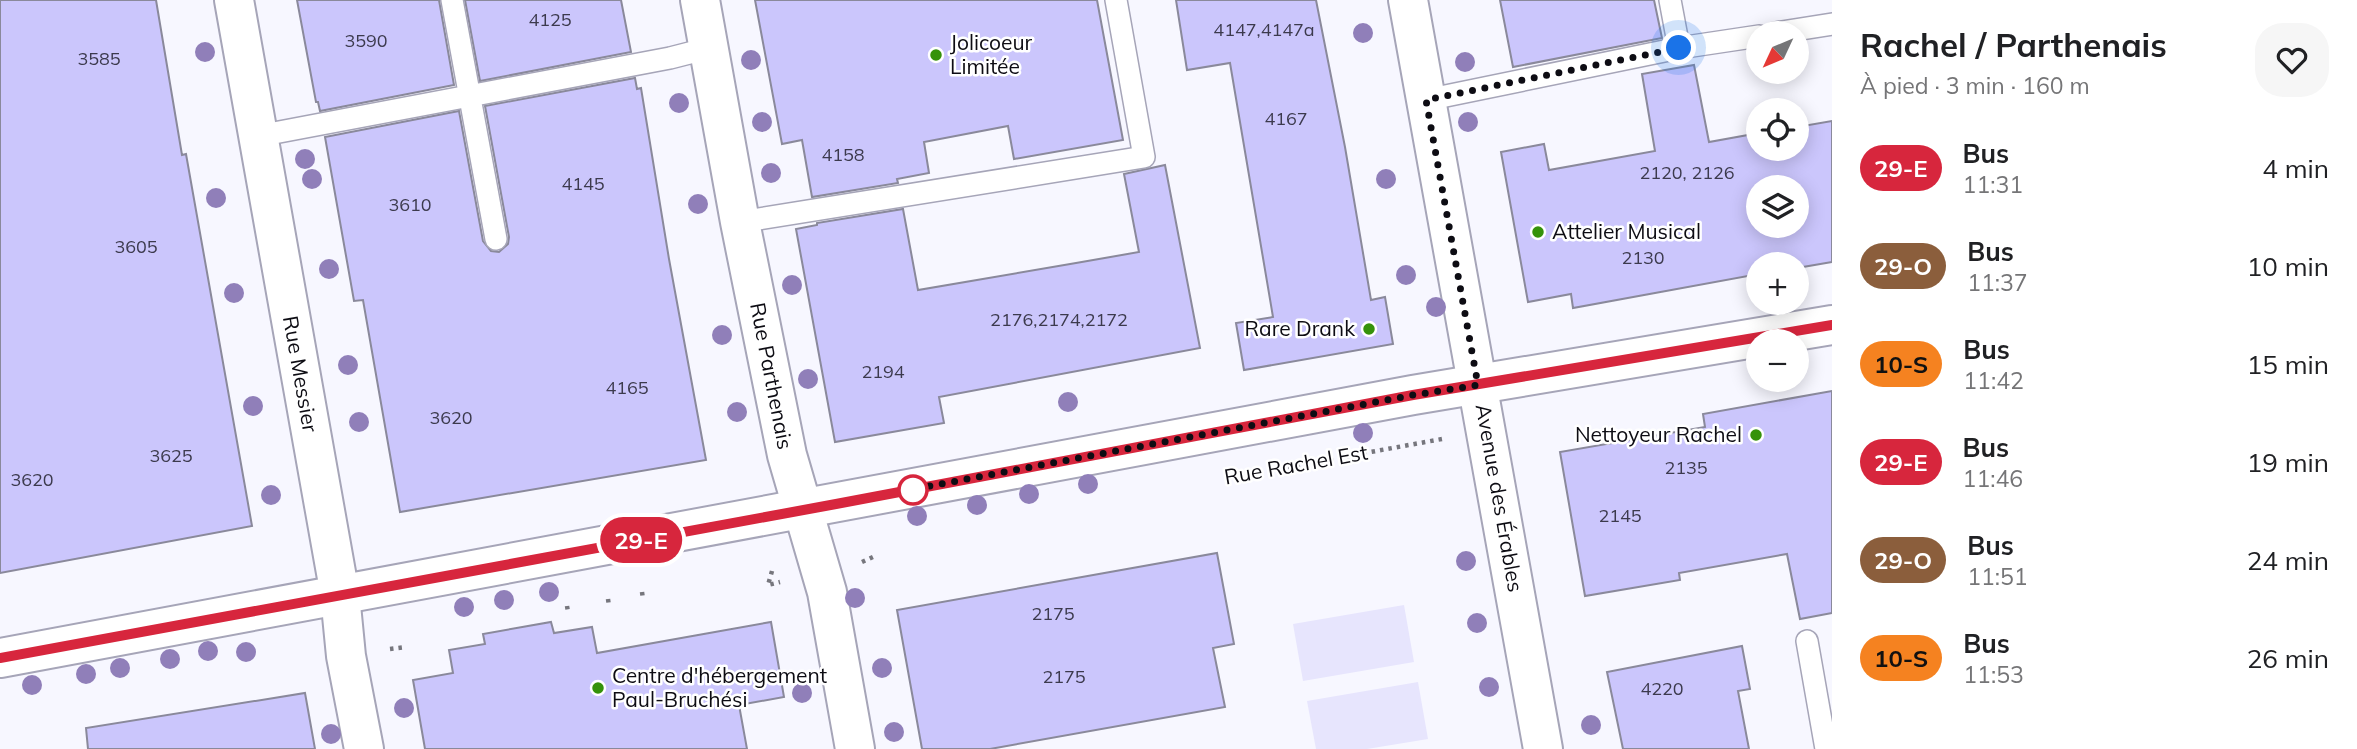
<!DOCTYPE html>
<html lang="fr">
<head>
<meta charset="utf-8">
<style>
	:root { --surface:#fff; --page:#f6f6f6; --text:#202124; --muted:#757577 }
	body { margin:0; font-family:Mulish,sans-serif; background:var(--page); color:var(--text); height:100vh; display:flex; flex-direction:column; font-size:26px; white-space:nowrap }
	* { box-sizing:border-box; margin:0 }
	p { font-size:23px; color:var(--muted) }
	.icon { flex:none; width:38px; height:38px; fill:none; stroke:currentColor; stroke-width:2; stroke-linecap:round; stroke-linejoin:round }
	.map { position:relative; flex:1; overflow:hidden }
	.drawer { display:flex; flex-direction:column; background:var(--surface); width:525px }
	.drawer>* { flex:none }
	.badge { padding:0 14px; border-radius:23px; font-size:24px; line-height:46px }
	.needle { width:46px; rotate:226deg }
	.tools { position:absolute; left:1746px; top:21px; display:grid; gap:14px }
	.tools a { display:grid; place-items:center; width:63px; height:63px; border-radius:50%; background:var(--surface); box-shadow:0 4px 18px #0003; font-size:35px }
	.you { position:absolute; width:35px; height:35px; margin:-18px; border:5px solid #fff; border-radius:50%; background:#1a73e8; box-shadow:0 0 0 10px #1a73e833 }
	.map>.badge { position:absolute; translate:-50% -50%; box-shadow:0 0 0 4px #fff }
	.round { display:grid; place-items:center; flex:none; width:74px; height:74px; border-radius:28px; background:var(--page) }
	.summary { display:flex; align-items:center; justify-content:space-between; height:119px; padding:0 28px }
	h1 { font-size:33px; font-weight:700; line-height:52px }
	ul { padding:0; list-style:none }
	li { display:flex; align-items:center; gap:21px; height:98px; padding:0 28px }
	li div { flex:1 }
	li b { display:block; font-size:26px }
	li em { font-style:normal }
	li .badge { min-width:77px; font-weight:700; text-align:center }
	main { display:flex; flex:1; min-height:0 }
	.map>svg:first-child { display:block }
</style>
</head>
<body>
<main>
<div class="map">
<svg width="1832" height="749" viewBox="0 0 1832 749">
	<rect width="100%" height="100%" fill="#f7f7ff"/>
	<path fill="#e7e5fd" d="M1404,605l10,57 -111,19 -10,-57z
		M1418,682l10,57 -61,10h-51l-9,-48z"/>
	<path fill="#cbc6fc" stroke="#8a899b" stroke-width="2" fill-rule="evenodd" d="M0,0h156l26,155 4,-1 66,372 -252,47z
		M297,0h142l15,85 -134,26 -2,-9h-2z
		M465,0h156l10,52 -151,29z
		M755,0h342l26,140 -109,19 -6,-33 -84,16 5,31 -32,6 1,4 -86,14 -10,-57 -20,4z
		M1176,0h140l29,147 26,153 14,-3 8,47 -149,26 -8,-47 37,-6 -43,-254 -43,7z
		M1500,0h154l8,38 -149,29z
		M1694,65l15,77 50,-9v16h38v-22l35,-6v141l-35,6v-4h-38v10l-186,34 -2,-14 -43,8 -27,-150 43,-8 5,26 106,-19 -13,-77zM1759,187h38v39h-38z
		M635,78l2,11 4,-1 28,171 37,201 -306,52 -37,-212 -9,1 -29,-164 134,-26 24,130 8,10 8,1 9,-8 1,-7 -24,-131z
		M1165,165l35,183 -261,49 5,26 -109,19 -39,-213 21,-4v-2l86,-14 15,81 158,-27 63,-11 -15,-78z
		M1832,391v222l-32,6 -13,-65 -108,19 1,7 -95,16 -25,-144 145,-25 -2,-13z
		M1217,553l17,91 -21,4 12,59 -235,42h-68l-25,-139z
		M551,622l3,11 38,-6 5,26 174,-31 13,75 -45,8 8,44h-322l-12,-69 40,-7 -4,-23 36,-6 -2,-10z
		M1742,646l8,43 -12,2 11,58h-126l-16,-77z
		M305,693l10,56h-227l-2,-21z"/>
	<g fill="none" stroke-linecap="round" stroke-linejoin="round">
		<defs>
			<path id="lane" d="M452,0l44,239
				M1670,0l9,48
				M1775,33l57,-9
				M1426,100l253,-52 80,-12
				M258,136l412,-78 39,-10
				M740,222l404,-65 -28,-157
				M1807,641l19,108"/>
			<path id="street" d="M234,0l106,595 6,61 18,93
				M700,0l40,222 47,233 40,137 28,157
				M1408,0l135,749"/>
			<path id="secondary" d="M0,658l1413,-263 419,-70"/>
		</defs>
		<use href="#lane" stroke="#a6a5b8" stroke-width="24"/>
		<use href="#street" stroke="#a6a5b8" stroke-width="42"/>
		<use href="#secondary" stroke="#a6a5b8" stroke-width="42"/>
		<path stroke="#76767d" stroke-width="4.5" stroke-dasharray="3.5 5" stroke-linecap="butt" d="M1288,467l154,-28
			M862,562l13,-6
			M772,571l-4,14 12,-3
			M642,592l1,7
			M608,599l1,7
			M567,606l1,6
			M390,649l16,-2"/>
		<use href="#lane" stroke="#fff" stroke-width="21"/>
		<use href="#street" stroke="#fff" stroke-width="38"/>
		<use href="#secondary" stroke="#fff" stroke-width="38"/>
	</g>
	<g fill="#907fb9">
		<circle cx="1363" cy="33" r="10"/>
		<circle cx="205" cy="52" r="10"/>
		<circle cx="751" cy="60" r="10"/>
		<circle cx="1465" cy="62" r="10"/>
		<circle cx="679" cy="103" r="10"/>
		<circle cx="762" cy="122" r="10"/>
		<circle cx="1468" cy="122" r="10"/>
		<circle cx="305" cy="159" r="10"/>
		<circle cx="771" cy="173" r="10"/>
		<circle cx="312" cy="179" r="10"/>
		<circle cx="1386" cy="179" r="10"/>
		<circle cx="216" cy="198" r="10"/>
		<circle cx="698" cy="204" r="10"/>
		<circle cx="329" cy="269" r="10"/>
		<circle cx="1406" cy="275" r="10"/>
		<circle cx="792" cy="285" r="10"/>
		<circle cx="234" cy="293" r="10"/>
		<circle cx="1436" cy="307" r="10"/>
		<circle cx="722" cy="335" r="10"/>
		<circle cx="348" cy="365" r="10"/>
		<circle cx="808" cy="379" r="10"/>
		<circle cx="1068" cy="402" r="10"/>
		<circle cx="253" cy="406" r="10"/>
		<circle cx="737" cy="412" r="10"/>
		<circle cx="359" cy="422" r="10"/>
		<circle cx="1363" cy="433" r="10"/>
		<circle cx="1088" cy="484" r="10"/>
		<circle cx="1029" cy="494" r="10"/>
		<circle cx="271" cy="495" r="10"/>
		<circle cx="977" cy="505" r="10"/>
		<circle cx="917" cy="516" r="10"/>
		<circle cx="1466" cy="561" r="10"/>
		<circle cx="549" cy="592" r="10"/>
		<circle cx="855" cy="598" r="10"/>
		<circle cx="504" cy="600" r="10"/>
		<circle cx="464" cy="607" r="10"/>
		<circle cx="1477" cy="623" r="10"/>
		<circle cx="208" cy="651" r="10"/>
		<circle cx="246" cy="652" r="10"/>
		<circle cx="170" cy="659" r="10"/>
		<circle cx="120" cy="668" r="10"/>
		<circle cx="882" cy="668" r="10"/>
		<circle cx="86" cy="674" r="10"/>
		<circle cx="32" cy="685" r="10"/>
		<circle cx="1489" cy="687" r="10"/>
		<circle cx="802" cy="693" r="10"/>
		<circle cx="404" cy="708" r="10"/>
		<circle cx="1591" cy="725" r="10"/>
		<circle cx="894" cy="732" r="10"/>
		<circle cx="331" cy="734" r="10"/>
	</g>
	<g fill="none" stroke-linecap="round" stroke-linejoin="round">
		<defs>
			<path id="line" d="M0,658l836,-154 577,-109 419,-70"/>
		</defs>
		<use href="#line" stroke="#fff" stroke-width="16"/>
		<use href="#line" stroke="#d7263d" stroke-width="10"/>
		<path stroke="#0d0c13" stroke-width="7" stroke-dasharray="0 12.6" d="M913,490h-4l504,-95 65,-10 -52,-285 253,-52"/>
	</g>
	<g fill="#35920a" stroke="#fff" stroke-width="2.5">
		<circle cx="936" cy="55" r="7"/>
		<circle cx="1538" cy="232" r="7"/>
		<circle cx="1369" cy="329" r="7"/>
		<circle cx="1756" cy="435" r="7"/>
		<circle cx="598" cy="688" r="7"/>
	</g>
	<circle fill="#fff" stroke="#d7263d" stroke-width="3.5" cx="913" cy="490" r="14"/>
	<g text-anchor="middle" stroke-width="5" stroke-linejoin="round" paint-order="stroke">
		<g font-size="18" fill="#3c3a4d">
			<text x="550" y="26">4125</text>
			<text x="1264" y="36">4147,4147a</text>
			<text x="366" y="47">3590</text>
			<text x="99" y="65">3585</text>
			<text x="1286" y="125">4167</text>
			<text x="843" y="161">4158</text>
			<text x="1687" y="179">2120, 2126</text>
			<text x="583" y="190">4145</text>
			<text x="410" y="211">3610</text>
			<text x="136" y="253">3605</text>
			<text x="1643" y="264">2130</text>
			<text x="1059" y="326">2176,2174,2172</text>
			<text x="883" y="378">2194</text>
			<text x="627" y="394">4165</text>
			<text x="451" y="424">3620</text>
			<text x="171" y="462">3625</text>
			<text x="1686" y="474">2135</text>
			<text x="32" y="486">3620</text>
			<text x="1620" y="522">2145</text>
			<text x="1053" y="620">2175</text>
			<text x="1064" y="683">2175</text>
			<text x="1662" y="695">4220</text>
		</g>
		<g font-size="21" fill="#0d0c13" stroke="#fff" text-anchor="start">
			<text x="950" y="50">Jolicoeur<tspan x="950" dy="24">Limitée</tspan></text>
			<text x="1552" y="239">Attelier Musical</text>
			<text x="1355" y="336" text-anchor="end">Rare Drank</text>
			<text x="1742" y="442" text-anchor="end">Nettoyeur Rachel</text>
			<text x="612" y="683">Centre d'hébergement<tspan x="612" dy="24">Paul-Bruchési</tspan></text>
		</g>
		<g font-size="21" fill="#0d0c13" stroke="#fff">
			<text transform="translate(300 374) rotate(80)" y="7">Rue Messier</text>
			<text transform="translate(771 376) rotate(79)" y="7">Rue Parthenais</text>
			<text transform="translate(1296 465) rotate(-10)" y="7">Rue Rachel Est</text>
			<text transform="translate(1499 498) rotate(80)" y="7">Avenue des Érables</text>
		</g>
	</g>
</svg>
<div class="tools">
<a><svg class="needle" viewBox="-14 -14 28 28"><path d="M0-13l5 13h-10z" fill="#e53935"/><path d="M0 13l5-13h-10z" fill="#757577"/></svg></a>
<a><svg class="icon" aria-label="locate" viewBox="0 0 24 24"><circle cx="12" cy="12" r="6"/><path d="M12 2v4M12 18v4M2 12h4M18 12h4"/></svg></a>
<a><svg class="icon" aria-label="layers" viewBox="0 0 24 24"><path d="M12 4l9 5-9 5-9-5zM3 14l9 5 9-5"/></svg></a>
<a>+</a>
<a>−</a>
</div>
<div class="you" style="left:1679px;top:48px"></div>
<b class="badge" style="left:641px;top:540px;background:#d7263d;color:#fff">29-E</b>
</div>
<section class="drawer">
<div class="summary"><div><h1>Rachel / Parthenais</h1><p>À pied · 3 min · 160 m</p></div><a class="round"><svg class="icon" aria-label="heart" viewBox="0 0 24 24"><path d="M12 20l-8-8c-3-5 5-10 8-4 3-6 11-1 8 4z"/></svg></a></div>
<ul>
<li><span class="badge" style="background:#d7263d;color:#fff">29-E</span><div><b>Bus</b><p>11:31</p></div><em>4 min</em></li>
<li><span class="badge" style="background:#8b5e3c;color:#fff">29-O</span><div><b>Bus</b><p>11:37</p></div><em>10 min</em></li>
<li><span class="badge" style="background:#f58220;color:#111">10-S</span><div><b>Bus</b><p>11:42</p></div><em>15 min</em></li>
<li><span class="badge" style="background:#d7263d;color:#fff">29-E</span><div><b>Bus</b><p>11:46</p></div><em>19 min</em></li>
<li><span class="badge" style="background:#8b5e3c;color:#fff">29-O</span><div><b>Bus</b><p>11:51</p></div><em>24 min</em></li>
<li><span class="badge" style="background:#f58220;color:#111">10-S</span><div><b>Bus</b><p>11:53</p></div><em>26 min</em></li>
</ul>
</section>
</main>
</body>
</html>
